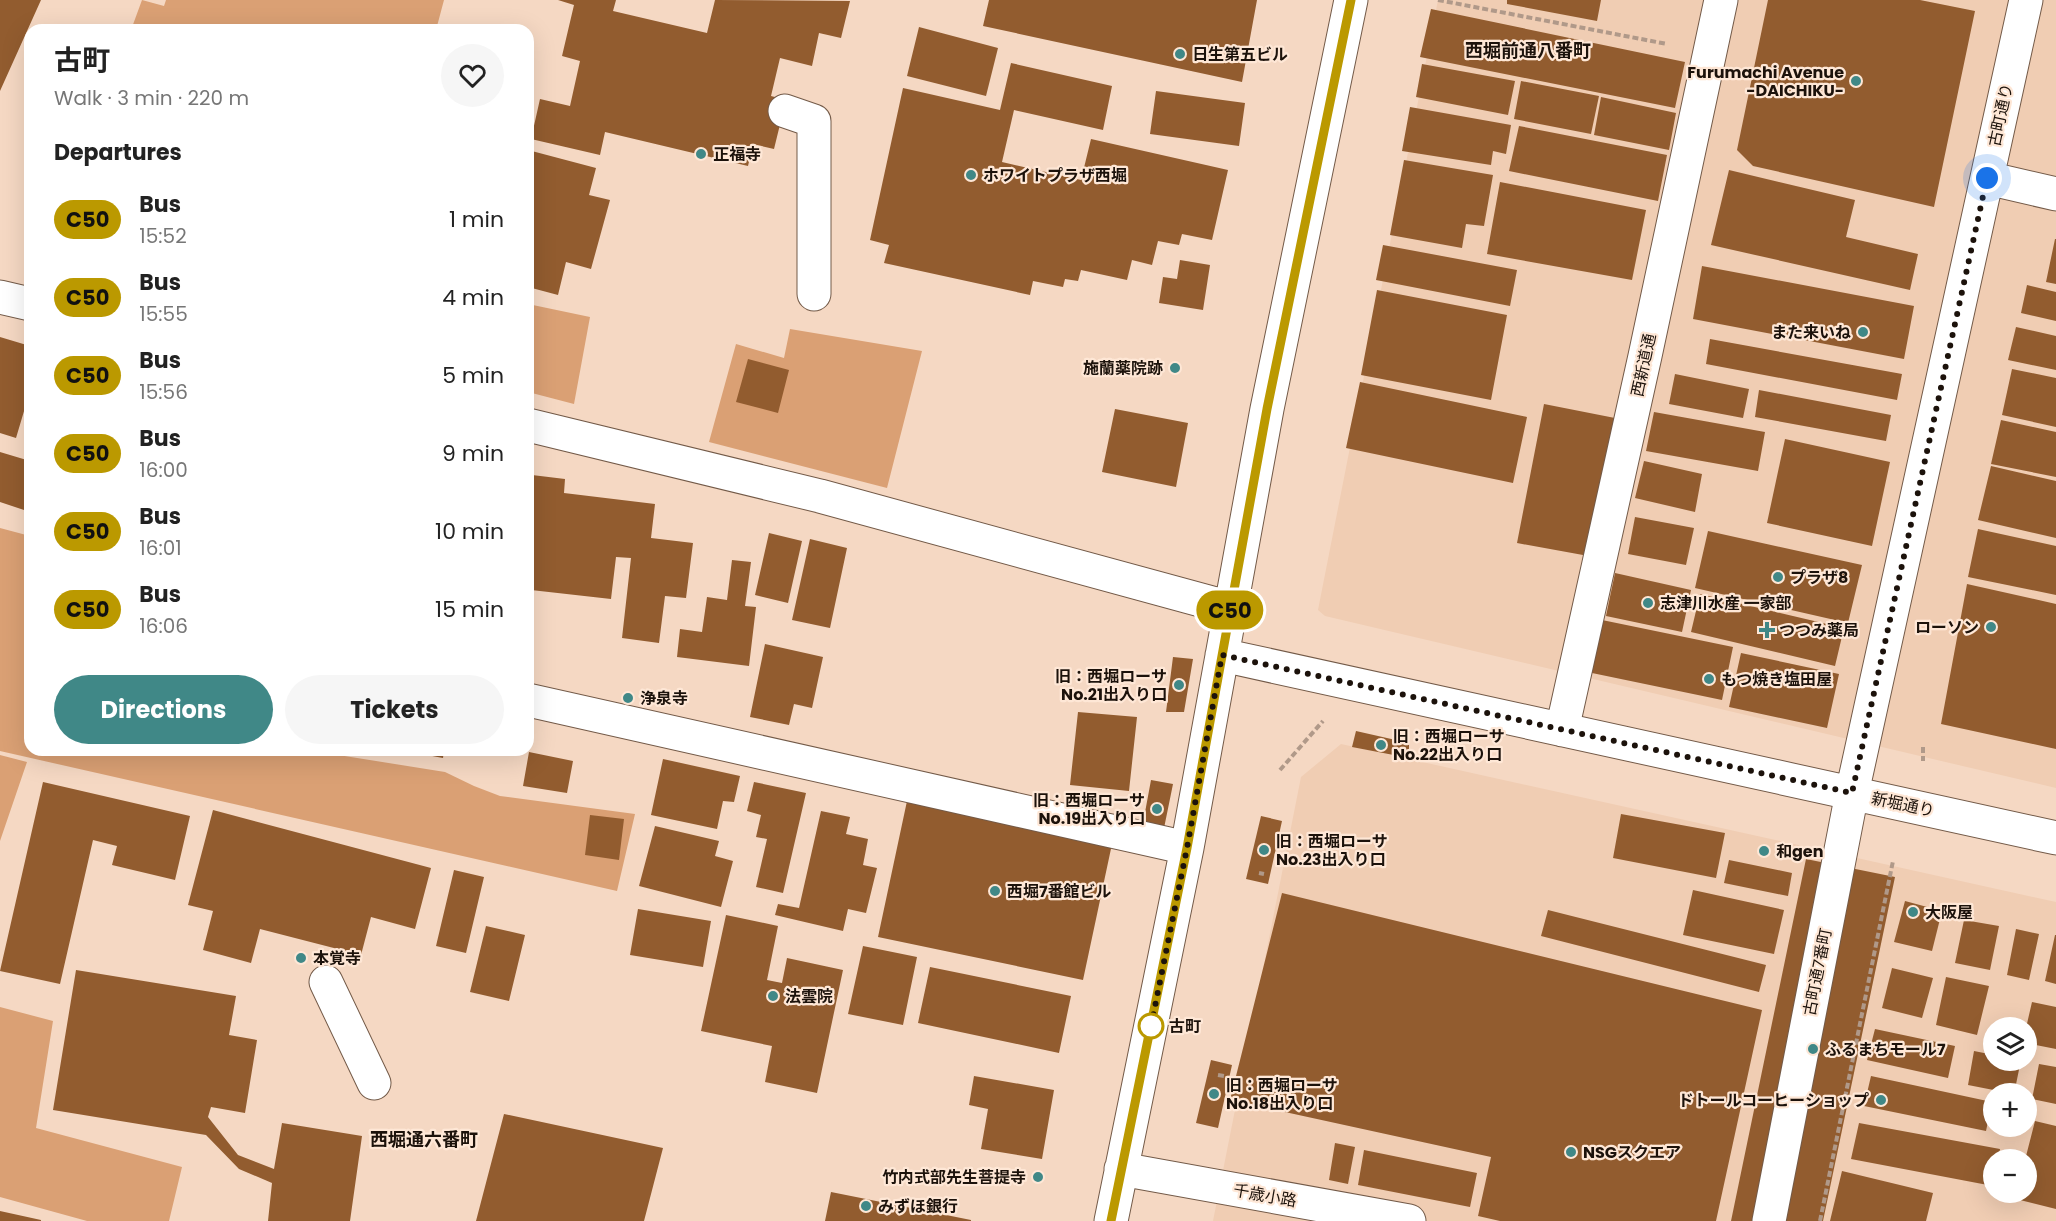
<!DOCTYPE html>
<html lang="en">
<head>
<meta charset="utf-8">
<style>
	:root { --surface:#fff; --page:#f6f6f6; --text:#222; --muted:#767676; --accent:#408887 }
	body { margin:0; font-family:Poppins,"Noto Sans JP",sans-serif; background:var(--page); color:var(--text); height:100vh; display:flex; flex-direction:column; font-size:22px; white-space:nowrap }
	* { box-sizing:border-box; margin:0 }
	p { font-size:20px; color:var(--muted) }
	.icon { flex:none; width:33px; height:33px; fill:none; stroke:currentColor; stroke-width:2; stroke-linecap:round; stroke-linejoin:round }
	.map { position:relative; flex:1; overflow:hidden }
	.drawer { position:absolute; left:24px; top:24px; width:510px; height:732px; display:flex; flex-direction:column; background:var(--surface); border-radius:18px; box-shadow:0 6px 24px #0002 }
	.drawer>* { flex:none }
	.badge { padding:0 12px; border-radius:20px; font-size:21px; line-height:39px }
	.tools { position:absolute; left:1983px; top:1017px; display:grid; gap:12px }
	.tools a { display:grid; place-items:center; width:54px; height:54px; border-radius:50%; background:var(--surface); box-shadow:0 6px 24px #0002; font-size:30px }
	.you { position:absolute; width:30px; height:30px; margin:-15px; border:4px solid #fff; border-radius:50%; background:#1a73e8; box-shadow:0 0 0 9px #1a73e833 }
	.map>.badge { position:absolute; translate:-50% -50%; box-shadow:0 0 0 3px #fff }
	h2 { padding:0 30px; font-size:22px; line-height:54px }
	.round { display:grid; place-items:center; flex:none; width:63px; height:63px; border-radius:32px; background:var(--page) }
	.overview { display:flex; align-items:center; justify-content:space-between; height:102px; padding:0 30px }
	h1 { font-size:28px; font-weight:700; line-height:45px }
	.action { display:flex; gap:12px; margin-top:auto; padding:12px 30px }
	.action a { flex:1; height:69px; border-radius:36px; background:var(--accent); color:#fff; font-size:24px; font-weight:700; line-height:69px; text-align:center }
	.action a+a { background:var(--page); color:var(--text) }
	ul { padding:0; list-style:none }
	li { display:flex; align-items:center; gap:18px; height:78px; padding:0 30px }
	li div { flex:1 }
	li b { display:block; font-size:22px }
	li em { font-style:normal }
	li .badge { min-width:66px; font-weight:700; text-align:center }
	.map>svg:first-child { display:block }
</style>
</head>
<body>
<div class="map">
<svg width="2056" height="1221" viewBox="0 0 2056 1221">
	<rect width="100%" height="100%" fill="#f5d8c3"/>
	<path fill="#f0cdb3" fill-rule="evenodd" d="M1438,0h618v788l-731,-172 -7,-6z
		M1341,744l715,158v319h-843l88,-444zM1994,1028h32v32h-32zM1994,1094h32v32h-32zM1994,1160h32v32h-32z"/>
	<path fill="#daa074" d="M142,0l22,6 2,-6h278l-8,30h-305z
		M528,304l62,13 -16,87 -46,-12z
		M790,329l132,22 -35,137 -178,-46 27,-98 48,14z
		M0,528l30,8v214h277l138,22 29,14 26,10 135,18 -18,77 -617,-140z
		M0,755l27,7 -27,79z
		M0,1007l53,14 -17,107 146,39 -13,54h-82l-87,-24z"/>
	<path fill="#925c2f" d="M0,0h41l-41,91z
		M558,0h58l-3,11 94,22 8,-33 135,1 -9,37 -22,-5 -7,33 -32,-8 -9,38 15,4 -12,49 -21,-5 -5,22 -143,-34 -5,23 -69,-16 9,-40 30,7 10,-45 -18,-5 12,-51z
		M989,0h268l-15,82 -259,-56z
		M1507,0h94l-4,21 -90,-17z
		M1768,0h152l55,11 -41,196 -181,-41 -16,-16z
		M1431,9l254,53 -10,46 -255,-51z
		M919,27l79,21 -12,48 -79,-20z
		M1011,63l101,23 -9,44 -89,-20 -12,52 79,18 10,-41 137,31 -16,70 -30,-6 -3,11 -21,-4 -6,24 -20,-5 -5,20 -46,-10 -3,11 -13,-2 -2,8 -30,-6 -3,14 -146,-32 5,-18 -19,-5 33,-152 97,22z
		M1422,64l93,17 -7,34 -92,-18z
		M1521,81l78,15 -8,38 -77,-15z
		M1156,91l89,12 -6,43 -89,-12z
		M1601,97l75,16 -7,37 -75,-15z
		M1410,107l101,18 -5,29 -13,-3 -2,14 -89,-14z
		M1519,126l148,29 -9,46 -149,-30z
		M528,150l68,18 -7,27 21,5 -19,69 -25,-7 -8,33 -30,-8z
		M1404,160l89,15 -9,51 -18,-2 -4,24 -72,-13z
		M1729,170l126,30 -9,37 72,17 -8,36 -199,-45z
		M1500,182l146,28 -14,70 -145,-26z
		M2055,239h1v45l-10,-2z
		M1383,245l134,25 -7,36 -134,-26z
		M1180,260l30,5 -7,45 -44,-7 4,-26 14,2z
		M1702,266l212,40 -10,53 -211,-40z
		M2027,285l29,7v29l-35,-8z
		M1377,290l130,25 -16,85 -130,-25z
		M2016,327l40,9v34l-48,-10z
		M0,337l30,9v45l-14,47 -16,-5z
		M1710,339l192,35 -5,26 -191,-36z
		M748,359l41,11 -11,43 -42,-11z
		M2012,369l44,9v49l-54,-12z
		M1675,374l74,15 -6,29 -74,-14z
		M1360,382l167,35 -14,66 -167,-35z
		M1759,390l132,25 -5,26 -131,-24z
		M1544,404l76,15 -26,138 -77,-14z
		M1115,409l73,14 -12,64 -74,-15z
		M1654,412l111,20 -7,39 -112,-20z
		M2001,420l55,12v45l-65,-13z
		M1785,439l105,23 -18,84 -105,-23z
		M0,452l30,9v51l-30,-10z
		M1644,461l58,13 -7,38 -60,-14z
		M1991,466l65,15v57l-78,-18z
		M532,475l33,4 -1,14 91,11 -4,34 42,5 -7,55 -21,-2 -6,47 -37,-5 9,-80 -15,-1 -5,42 -80,-9 3,-27h-6v-73h3z
		M1635,517l59,11 -8,37 -58,-11z
		M1978,529l78,17v49l-88,-18z
		M1708,531l154,34 -14,58 -153,-35z
		M769,533l33,8 -14,62 -33,-8z
		M810,539l37,9 -17,80 -38,-8z
		M732,560l19,2 -6,44 11,1 -7,59 -72,-9 3,-28 22,3 5,-35 20,3z
		M1615,573l76,17 -9,42 -76,-16z
		M1967,584l89,20v145l-115,-25z
		M1700,594l144,34 -9,38 -144,-34z
		M1602,620l131,27 -11,53 -130,-27z
		M765,644l58,13 -11,51 -18,-4 -5,21 -39,-8z
		M1741,653l98,21 -12,54 -98,-21z
		M1173,657l20,2 -9,53h-18z
		M1078,712l59,5 -8,74 -59,-6z
		M1356,731l53,12v15l-57,-11z
		M400,750h44l-1,8z
		M529,752l44,9 -6,32 -44,-7z
		M663,759l77,17 -6,26 -11,-1 -6,28 -66,-14z
		M1151,780l22,4 -11,54 -21,-4z
		M43,782l147,34 -15,64 -63,-15 5,-19 -24,-6 -33,144 -60,-13z
		M754,782l52,11 -23,100 -27,-6 11,-48 -11,-2 5,-22 -14,-4z
		M907,801l205,43 -29,136 -205,-43z
		M213,810l218,58 -16,61 -44,-12 -10,38 -101,-26 -9,34 -48,-13 10,-39 -25,-6z
		M821,811l29,6 -4,17 22,5 -5,26 14,3 -11,45 -18,-4 -5,22 -68,-16 3,-11 21,4z
		M1621,814l104,19 -9,45 -103,-20z
		M590,815l34,4 -5,41 -34,-5z
		M1261,816l21,5 -14,63 -22,-5z
		M655,826l64,15 -4,15 18,5 -12,46 -82,-21z
		M1806,859l89,18 -72,344h-92z
		M1729,860l63,13 -4,23 -64,-13z
		M454,870l30,7 -18,76 -30,-7z
		M1693,890l91,20 -10,44 -91,-19z
		M1282,893l480,117 -46,211h-216l-22,-5 13,-59 -261,-57z
		M1905,901l37,10 -10,40 -38,-9z
		M638,909l73,12 -8,46 -73,-12z
		M1548,910l218,55 -7,27 -218,-56z
		M726,915l52,11 -11,54 15,3 5,-25 56,12 -26,123 -52,-11 7,-36 -71,-15z
		M1964,920l35,6 -9,44 -35,-7z
		M486,926l39,9 -16,66 -39,-9z
		M2016,929l23,5 -10,46 -22,-5z
		M2055,935h1v49l-11,-3z
		M863,946l54,11 -14,68 -55,-11z
		M930,967l141,29 -12,57 -141,-30z
		M1892,968l41,10 -11,40 -40,-10z
		M76,970l160,26 -7,39 28,5 -12,73 -34,-6 -3,10 30,38 36,14 8,-46 80,13 -12,85h-82l4,-38 -33,-14 -33,-34 -153,-25z
		M1946,977l43,9 -12,49 -41,-10z
		M2032,1002l24,5v42l-30,-6v-15z
		M1875,1029l80,17 -7,32 -81,-18z
		M1974,1051l20,4v5h27l-7,34 -46,-9z
		M1211,1060l21,5 -14,63 -22,-5z
		M2039,1064l17,3v37l-24,-5z
		M974,1076l80,14 -12,69 -61,-10 7,-40 -19,-4z
		M1871,1076l121,26 -6,29 -122,-25z
		M504,1114l159,34 -19,73h-168z
		M2035,1121l21,5v83l-40,-10 1,-7h9l-1,-32z
		M1859,1123l141,26 -2,11h-4l-1,26 -142,-27z
		M1335,1143l20,4 -7,37 -19,-4z
		M1364,1150l113,23 -7,34 -112,-22z
		M1842,1171l91,22 -7,28h-96z
		M831,1192l140,28v1h-146z
		M0,1211l41,9v1h-41z"/>
	<g fill="none" stroke-linecap="round" stroke-linejoin="round">
		<defs>
			<path id="minor" d="M785,111l29,10v173
				M1987,178l69,16
				M0,297l30,7
				M528,425l292,71 410,112
				M1222,655l834,183
				M528,700l659,148
				M1562,730l83,-374 76,-356
				M326,982l48,101
				M1121,1169l288,52
				M1111,1221l76,-373 80,-439 84,-409
				M1769,1221l83,-428 174,-793"/>
		</defs>
		<use href="#minor" stroke="#735a48" stroke-width="35"/>
		<path stroke="#b09989" stroke-width="4" stroke-dasharray="6 3" stroke-linecap="butt" d="M1438,0l229,44
			M1923,747v14
			M1280,770l43,-49
			M1259,873l5,1
			M1218,1075l6,1
			M1820,1221l73,-360"/>
		<use href="#minor" stroke="#fff" stroke-width="33"/>
	</g>
	<g fill="none" stroke-linecap="round" stroke-linejoin="round">
		<defs>
			<path id="line" d="M1111,1221l76,-373 80,-439 84,-409"/>
		</defs>
		<use href="#line" stroke="#fff" stroke-width="14"/>
		<use href="#line" stroke="#b90" stroke-width="9"/>
		<path stroke="#1c120b" stroke-width="6" stroke-dasharray="0 10.8" d="M1151,1026l-2,10 38,-188 35,-193 630,138 135,-615"/>
	</g>
	<g fill="#408887" stroke="#fee7d6" stroke-width="2">
		<circle cx="1180" cy="54" r="6"/>
		<circle cx="1856" cy="81" r="6"/>
		<circle cx="701" cy="154" r="6"/>
		<circle cx="971" cy="175" r="6"/>
		<circle cx="1863" cy="332" r="6"/>
		<circle cx="1175" cy="368" r="6"/>
		<circle cx="1778" cy="577" r="6"/>
		<circle cx="1648" cy="603" r="6"/>
		<circle cx="1991" cy="627" r="6"/>
		<path d="M1764 621h6v6h6v6h-6v6h-6v-6h-6v-6h6z"/>
		<circle cx="1709" cy="679" r="6"/>
		<circle cx="1179" cy="685" r="6"/>
		<circle cx="628" cy="698" r="6"/>
		<circle cx="1381" cy="745" r="6"/>
		<circle cx="1157" cy="809" r="6"/>
		<circle cx="1264" cy="850" r="6"/>
		<circle cx="1764" cy="851" r="6"/>
		<circle cx="995" cy="891" r="6"/>
		<circle cx="1913" cy="912" r="6"/>
		<circle cx="301" cy="958" r="6"/>
		<circle cx="773" cy="996" r="6"/>
		<circle cx="1813" cy="1049" r="6"/>
		<circle cx="1214" cy="1094" r="6"/>
		<circle cx="1881" cy="1100" r="6"/>
		<circle cx="1571" cy="1152" r="6"/>
		<circle cx="1038" cy="1177" r="6"/>
		<circle cx="866" cy="1206" r="6"/>
	</g>
	<circle fill="#fff" stroke="#b90" stroke-width="3" cx="1151" cy="1026" r="12"/>
	<g text-anchor="middle" stroke-width="4.5" stroke-linejoin="round" paint-order="stroke">
		<g font-size="16" font-weight="bold" fill="#1c120b" stroke="#fee7d6" text-anchor="start">
			<text x="1192" y="60">日生第五ビル</text>
			<text x="1844" y="78" text-anchor="end">Furumachi Avenue<tspan x="1844" dy="18">-DAICHIKU-</tspan></text>
			<text x="713" y="160">正福寺</text>
			<text x="983" y="181">ホワイトプラザ西堀</text>
			<text x="1851" y="338" text-anchor="end">また来いね</text>
			<text x="1163" y="374" text-anchor="end">施蘭薬院跡</text>
			<text x="1790" y="583">プラザ8</text>
			<text x="1660" y="609">志津川水産 一家部</text>
			<text x="1979" y="633" text-anchor="end">ローソン</text>
			<text x="1779" y="636">つつみ薬局</text>
			<text x="1167" y="682" text-anchor="end">旧：西堀ローサ<tspan x="1167" dy="18">No.21出入り口</tspan></text>
			<text x="1721" y="685">もつ焼き塩田屋</text>
			<text x="640" y="704">浄泉寺</text>
			<text x="1393" y="742">旧：西堀ローサ<tspan x="1393" dy="18">No.22出入り口</tspan></text>
			<text x="1145" y="806" text-anchor="end">旧：西堀ローサ<tspan x="1145" dy="18">No.19出入り口</tspan></text>
			<text x="1276" y="847">旧：西堀ローサ<tspan x="1276" dy="18">No.23出入り口</tspan></text>
			<text x="1776" y="857">和gen</text>
			<text x="1007" y="897">西堀7番館ビル</text>
			<text x="1925" y="918">大阪屋</text>
			<text x="313" y="964">本覚寺</text>
			<text x="785" y="1002">法雲院</text>
			<text x="1825" y="1055">ふるまちモール7</text>
			<text x="1226" y="1091">旧：西堀ローサ<tspan x="1226" dy="18">No.18出入り口</tspan></text>
			<text x="1869" y="1106" text-anchor="end">ドトールコーヒーショップ</text>
			<text x="1583" y="1158">NSGスクエア</text>
			<text x="1026" y="1183" text-anchor="end">竹内式部先生菩提寺</text>
			<text x="878" y="1212">みずほ銀行</text>
		</g>
		<g font-size="16" fill="#1c120b" stroke="#fee7d6">
			<text transform="translate(2000 115) rotate(-78)" y="6">古町通り</text>
			<text transform="translate(1643 365) rotate(-78)" y="6">西新道通</text>
			<text transform="translate(1903 804) rotate(12)" y="6">新堀通り</text>
			<text transform="translate(1817 972) rotate(-79)" y="6">古町通7番町</text>
			<text transform="translate(1265 1195) rotate(10)" y="6">千歳小路</text>
		</g>
		<g font-size="16" font-weight="bold" fill="#1c120b" stroke="#fee7d6" text-anchor="start">
			<text x="1169" y="1032">古町</text>
		</g>
		<g font-size="18" font-weight="bold" fill="#1c120b" stroke="#fee7d6">
			<text x="1528" y="57">西堀前通八番町</text>
			<text x="424" y="1146">西堀通六番町</text>
		</g>
	</g>
</svg>
<div class="tools">
<a><svg class="icon" aria-label="layers" viewBox="0 0 24 24"><path d="M12 4l9 5-9 5-9-5zM3 14l9 5 9-5"/></svg></a>
<a>+</a>
<a>−</a>
</div>
<div class="you" style="left:1987px;top:178px"></div>
<b class="badge" style="left:1230px;top:610px;background:#b90;color:#111">C50</b>
<section class="drawer">
<div class="overview"><div><h1>古町</h1><p>Walk · 3 min · 220 m</p></div><a class="round"><svg class="icon" aria-label="heart" viewBox="0 0 24 24"><path d="M12 20l-8-8c-3-5 5-10 8-4 3-6 11-1 8 4z"/></svg></a></div>
<h2>Departures</h2>
<ul>
<li><span class="badge" style="background:#b90;color:#111">C50</span><div><b>Bus</b><p>15:52</p></div><em>1 min</em></li>
<li><span class="badge" style="background:#b90;color:#111">C50</span><div><b>Bus</b><p>15:55</p></div><em>4 min</em></li>
<li><span class="badge" style="background:#b90;color:#111">C50</span><div><b>Bus</b><p>15:56</p></div><em>5 min</em></li>
<li><span class="badge" style="background:#b90;color:#111">C50</span><div><b>Bus</b><p>16:00</p></div><em>9 min</em></li>
<li><span class="badge" style="background:#b90;color:#111">C50</span><div><b>Bus</b><p>16:01</p></div><em>10 min</em></li>
<li><span class="badge" style="background:#b90;color:#111">C50</span><div><b>Bus</b><p>16:06</p></div><em>15 min</em></li>
</ul>
<div class="action"><a>Directions</a><a>Tickets</a></div>
</section>
</div>
</body>
</html>
